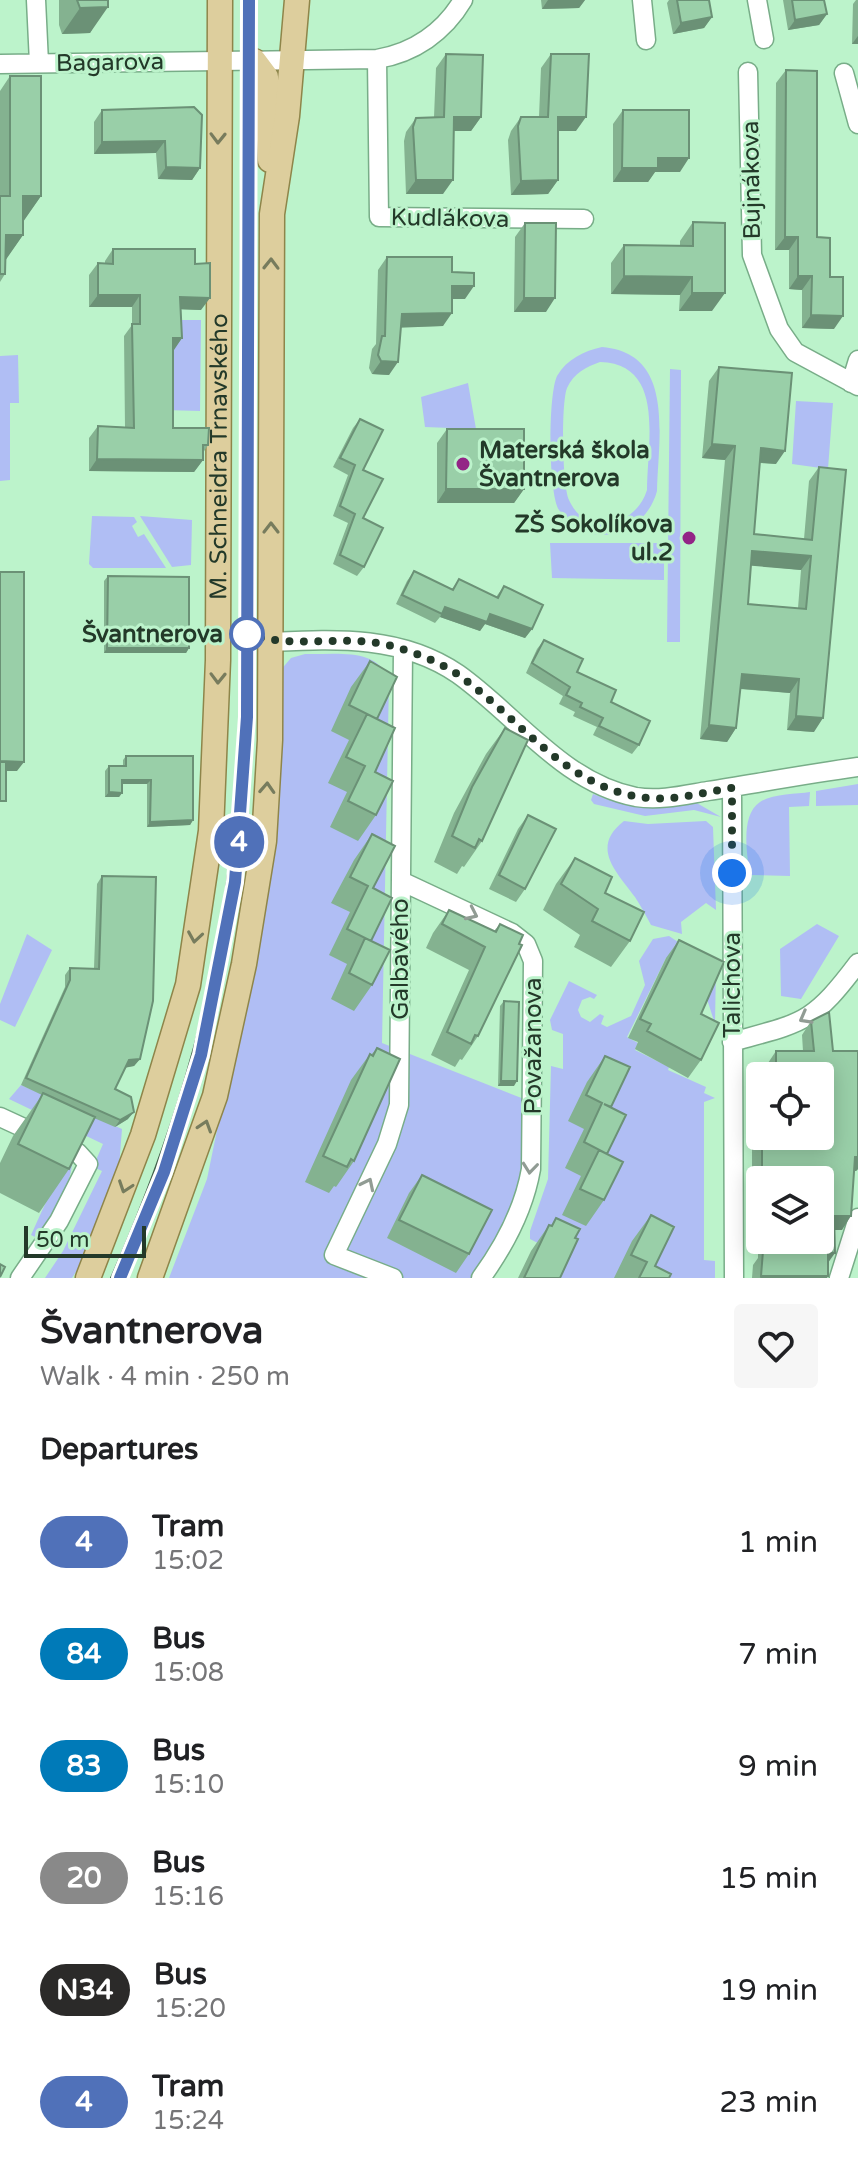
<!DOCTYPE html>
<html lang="en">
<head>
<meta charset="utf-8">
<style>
	:root { --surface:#fff; --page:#f6f6f6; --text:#202124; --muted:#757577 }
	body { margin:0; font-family:"Varela Round",sans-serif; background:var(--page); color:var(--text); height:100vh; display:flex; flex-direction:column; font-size:30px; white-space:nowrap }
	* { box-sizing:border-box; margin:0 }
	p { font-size:26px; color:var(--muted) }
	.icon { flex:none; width:44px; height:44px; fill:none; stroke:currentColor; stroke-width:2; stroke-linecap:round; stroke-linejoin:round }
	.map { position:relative; height:1278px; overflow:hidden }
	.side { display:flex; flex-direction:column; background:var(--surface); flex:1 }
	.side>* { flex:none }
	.badge { padding:0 16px; border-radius:26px; font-size:28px; line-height:52px }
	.tools { position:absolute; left:746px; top:1062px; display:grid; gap:16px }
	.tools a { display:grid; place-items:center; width:88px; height:88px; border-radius:8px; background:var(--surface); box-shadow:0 4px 20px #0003; font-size:40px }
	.scale { position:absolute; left:24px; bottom:20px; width:122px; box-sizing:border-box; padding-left:8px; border:4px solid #233929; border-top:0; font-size:22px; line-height:28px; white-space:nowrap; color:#233929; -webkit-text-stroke:6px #bcf3cb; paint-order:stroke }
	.you { position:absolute; width:40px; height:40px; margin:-20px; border:6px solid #fff; border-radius:50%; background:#1a73e8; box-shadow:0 0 0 12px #1a73e833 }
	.map>.badge { position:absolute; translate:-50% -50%; box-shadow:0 0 0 4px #fff }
	h2 { padding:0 40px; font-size:30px; line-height:72px }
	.round { display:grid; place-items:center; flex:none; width:84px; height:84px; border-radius:8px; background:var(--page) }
	.summary { display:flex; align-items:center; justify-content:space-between; height:136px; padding:0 40px }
	h1 { font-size:38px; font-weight:700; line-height:60px }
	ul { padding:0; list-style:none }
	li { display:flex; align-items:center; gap:24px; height:112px; padding:0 40px }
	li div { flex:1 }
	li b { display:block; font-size:30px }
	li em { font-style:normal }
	li .badge { min-width:88px; font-weight:700; text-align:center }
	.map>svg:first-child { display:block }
</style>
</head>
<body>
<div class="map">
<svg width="858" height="1278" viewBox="0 0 858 1278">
	<rect width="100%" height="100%" fill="#bcf3cb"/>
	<path fill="#b0bef4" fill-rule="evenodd" d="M171,320h30l-1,91 -36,-1v-60z
		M602,347c74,6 56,91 55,144 -12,45 -69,62 -98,19 -11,-17 -11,-115 -2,-134 10,-17 27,-25 45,-29zM600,362c66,2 47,81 47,128 -11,36 -60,50 -78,10 -7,-15 -8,-97 -2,-112 7,-15 19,-21 33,-26z
		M18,355l1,48h-9v77l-10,1v-125z
		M670,369l11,1 -1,272h-13z
		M468,383l8,46 -51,-2 -4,-30z
		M796,401l37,2 -5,66 -36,-5z
		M92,516l42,1 3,5 -5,4 6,11 6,-3 22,34h-73l-4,-4z
		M140,516l52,4 -1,45 -19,2z
		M550,543h114v37l-112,-2z
		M305,654c31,1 72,-7 84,26l-7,363 142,56 -2,90 -49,89h-304l38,-99 64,-312 8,-195 12,-14z
		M858,784v21l-42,1v-15z
		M810,792l-1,14 -20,1 1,69 -40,-1c-3,-20 -10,-60 10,-73 12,-8 36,-8 50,-10z
		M593,794c36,15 64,15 102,8l26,15 -27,-7 -49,6 -51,-12 -3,-4z
		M624,821l24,3 58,-3 7,6 3,83 -10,-7 -25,19 1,12 -31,-9c-5,-9 -10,-19 -16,-28 -17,-24 -46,-49 -11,-76z
		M817,924l22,12 -38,63 -20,-3 -1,-47z
		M27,934l25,16 -37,77 -15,-7v-16z
		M669,936l47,31 -1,57 -9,-28 6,-16 -46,-22 -39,79 11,6 -3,7 34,17 -1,3 38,17 -2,6 11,5 -11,4v158l11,1v17h-161l7,-23 -31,-16v-8l18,-52 3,-113 12,3v-35l-11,-4 -2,-10 19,-39 28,14 -3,4 -4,-2 -8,3 -4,10 3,7 9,5 10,-8 4,2 -3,8 6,3 24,-11 14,-31 -6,-24 14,-22z
		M21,1085l101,44 -4,51 -30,73 -16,25h-27l18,-27 39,-80 -9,-4 10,-23 -94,-45z
		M65,1160l7,4c-2,22 -20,60 -37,73l-4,-2z"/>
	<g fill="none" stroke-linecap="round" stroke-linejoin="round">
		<defs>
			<path id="minor" d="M36,0l3,63
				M642,0l4,40
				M757,0l7,39
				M377,59l2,158 205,2
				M0,64l377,-5c37,-6 67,-27 86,-59
				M748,72l4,183 27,74 16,23 63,34
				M844,73l14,51
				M851,383l7,-23
				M270,642c65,-3 131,-7 188,32 58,41 105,109 178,123 24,4 48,-2 72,-6 50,-8 100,-17 150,-24
				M732,788l2,490
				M401,881l111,52 14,11 7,17 -2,208c-7,40 -26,76 -50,109
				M732,1042c72,-20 80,-18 126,-79
				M0,1117l78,36 10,11 -29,57 -39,57
				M393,1278l-59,-23 53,-111 12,-39 4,-456
				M839,1278l19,-60"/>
			<g id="major">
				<path d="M254,61l12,16 4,83"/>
				<path id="s1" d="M88,1278l55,-143 45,-150 23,-154 7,-171 2,-660"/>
				<path d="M150,1278l65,-182 29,-132 20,-123 6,-101 2,-526 15,-98 10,-116"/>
			</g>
		</defs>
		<use href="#minor" stroke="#78ad88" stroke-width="21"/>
		<use href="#major" stroke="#8e854a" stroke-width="27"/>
		<use href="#minor" stroke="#fff" stroke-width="18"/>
		<use href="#major" stroke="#ddce9d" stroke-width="24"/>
		<path stroke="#43604b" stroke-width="2" d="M111,1278c58,-132 102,-268 118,-412 16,-137 11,-278 11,-416 0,-150 2,-300 1,-450"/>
	</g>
	<path fill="#84b290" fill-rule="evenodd" d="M59,0h49l-18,33 -28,1 -3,-9z
		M541,0h44l-6,8 -37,1z
		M669,0h40l3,17 -8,11 -31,6 -6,-31z
		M783,0h41l3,14 -8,11 -31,5z
		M856,0h2v44h-6l1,-40z
		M446,54l35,63 -10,14h-18l-10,63h-37l-2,-53 2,-9 10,-14 18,-1 2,-49z
		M551,54l25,77h-18v49l-10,14 -37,1 -3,-55 3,-9 10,-14h18l2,-49z
		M786,70l31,167 13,40 4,52 -32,-1v-38l-13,-1v-39h-14l1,-167z
		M10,76l31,120 -18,25v14l-18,25v14l-5,8v-191z
		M102,110l100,5 -2,53 -8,12 -34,-1 -2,-26 -62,1v-32z
		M623,110l57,62h-25l-7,10h-35v-58z
		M693,222l19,89h-33l1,-16 -69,-1v-31l13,-18 56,1v-5z
		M525,223l21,89h-32l1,-75z
		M113,249l82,15 6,46 -20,-1 1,29 -9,12v78l35,17 -5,8v7l-9,12 -105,-1v-33l9,-12 27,1 -1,-91 8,-11v-18h-43v-32l9,-12h7v-2z
		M387,257l65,15 13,27h-13l-9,27 -42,1 -12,48 -17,-1 -3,-6 3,-19 4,-5 2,-74z
		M719,367l57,97 -16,-1 -6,71 50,5 5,-58 10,-14 -5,265 -27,-2 3,-37 -50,-4 -4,39 -9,14 -27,-3 25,-279 -23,-2 7,-77zM751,565l50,5 -3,38 -50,-4z
		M360,419l3,51 1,97 -7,9 -24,-12 15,-41 -15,-7 15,-41 -15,-8 20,-39z
		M447,429l77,60 -10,14h-77v-60z
		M414,571l38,18 7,-10 37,18 8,-11 28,43 -7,9 -40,-14 -5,7 -40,-14 -5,6 -39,-19 11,-23z
		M108,576l81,72 -3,5h-82v-72z
		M544,640l33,32 34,30 28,43 -7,9 -39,-19 4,-8 -24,-11 2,-4 -16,-8 4,-8 -37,-23 11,-24z
		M370,661l7,58 -2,53 1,43 -18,26 -28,-14 17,-35 -19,-9 21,-43 -18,-9 20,-44z
		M505,728l-23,113 -18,26 -2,-1 -5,8 -23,-12 20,-49 32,-59z
		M126,756l67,64 -3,5 -43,2v-43h-25v9l-3,4h-14v-26l4,-5h14v-6z
		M528,815l-3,74 -9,13 -27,-13 29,-60z
		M372,834v151l-18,26 -23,-12 16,-35 -18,-9 21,-43 -19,-9 23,-43z
		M575,858l30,35 25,48 -19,26 -37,-20 6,-12 -37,-25 13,-26z
		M102,876l38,183 -6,7 -9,1 -10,22 13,30 -13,8 -21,-9 -25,51 -30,44 -39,-20v-30l13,-27 29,-41 -21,-10 44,-98v-12l5,-7h24l3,-84z
		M449,910l45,21 6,-7 -22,112 -16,24 -2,-1 -5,8 -24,-12 38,-85 -43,-22 7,-15z
		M679,940l22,74v46l-13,18 -53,-29 3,-7 -10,-4 38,-80z
		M504,1001l10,85h-16l2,-80z
		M811,1021l22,30h25v118l-2,2h-2l-12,59h-8l-6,32 -1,16h-75l1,-13 5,-7v-27h-6v-84l7,-10 1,-48v47h60v-60h-54v-10l10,-15h27l-1,-16zM760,1180h60v60h-60z
		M377,1048l-23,113 -18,26 -2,-1 -5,7 -24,-11 46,-102 19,-26 1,1z
		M605,1056l6,51 -7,93 -18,26 -24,-11 19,-39 -16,-8 19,-39 -16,-8 19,-39z
		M422,1175l47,79 -13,19 -69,-35 22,-45z
		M651,1215l4,51 14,12h-55l18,-37z
		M556,1218l19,20 -15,40h-42l13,-27 18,-26 2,1z"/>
	<path fill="#6b9176" d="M548,0h37l-6,8 -37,1z
		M108,7l-18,26 -28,1 18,-26z
		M827,14l-8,11 -31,5 7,-10z
		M712,17l-8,11 -31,6 8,-11z
		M858,36v8h-6z
		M454,117h27l-10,14h-27z
		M558,117h28l-10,14h-27z
		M165,141l-9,12 -62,1 8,-12z
		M658,158h31l-9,14h-25l-7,10h-35l9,-14z
		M166,167l34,1 -8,12 -34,-1z
		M416,180h37l-10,14h-37z
		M558,180l-10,14 -37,1 10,-14z
		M23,196h18l-18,26z
		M6,235h17l-18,26z
		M785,237h13l-9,13h-14z
		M624,276l68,1 -12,18 -69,-1z
		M798,276h14l-10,14 -13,-1z
		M452,286h22l-9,13h-22z
		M692,293h33l-13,18h-33z
		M98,295h42l-8,12h-43z
		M180,297l30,1 -9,12 -29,-1z
		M524,298h31l-9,14h-32z
		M452,313l-9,13 -50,2 9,-14z
		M811,315l32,1 -9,13 -32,-1z
		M173,338h9l-8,12h-10z
		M381,361l17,1 -9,13 -17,-1z
		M712,444l23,2 -10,14 -23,-2z
		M761,448l24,3 -9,13 -24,-2z
		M97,459l106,1 -9,12 -105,-1z
		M446,489h78l-10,14h-77z
		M752,551l59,5 -10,14 -58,-5z
		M445,607l45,7 42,15 -7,9 -40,-14 -5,7 -40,-14z
		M107,648h82l-3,5h-82z
		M742,674l57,5 -9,14 -58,-5z
		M796,716l27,2 -9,14 -27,-2z
		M709,725l27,3 -9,14 -27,-3z
		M0,761l24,1 -7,9h-17z
		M122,780h29l-4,4h-29z
		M109,792l13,1 -3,4h-14z
		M193,820l-3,5 -43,2 3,-5z
		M140,1059l-6,7 -10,2 5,-8z
		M501,1081h16l-3,5h-16z
		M134,1112l-6,7 -13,8 5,-7z
		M855,1157h3v12l-2,2h-11z
		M834,1216h17l-9,14h-17z
		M760,1220v9l-2,2h-6z
		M828,1252l7,1 -10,14z
		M761,1276h67l-1,2h-67z"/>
	<path fill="#99cfa8" stroke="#6b9176" stroke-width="2" fill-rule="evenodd" d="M77,0h31v7l-28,1z
		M677,0h32l3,17 -31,6z
		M792,0h32l3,14 -32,6z
		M446,54l37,1 -2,62h-27l-1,63h-37l-3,-53 3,-9 28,-1z
		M551,54h38l-3,63h-28v63l-37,1 -3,-55 3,-9h27z
		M786,70l31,1v166l13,1v39h13v39l-32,-1 1,-39h-14v-39h-13z
		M10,76h31v120h-18v39h-17l-1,39h-5v-78h10z
		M194,107l8,8 -2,53 -34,-1 -1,-26 -63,1v-32z
		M623,110h66v48h-31v10h-36z
		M693,222l32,1v70h-33v-16l-68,-1v-31l69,1z
		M525,223h31l-1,75h-31z
		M113,249h82v15l15,-1v35l-30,-1 2,41h-9v90h36l-1,17h-5v15l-106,-1 1,-33 36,2 -2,-104h8v-29h-42v-32l15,1z
		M387,257h65v15l22,1v13h-22v27l-50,1 -4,48 -17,-1 -3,-6 4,-19h3z
		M719,367l73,6 -7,78 -24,-3 -7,86 58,6 7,-73 27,3 -23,248 -27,-2 3,-37 -57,-5 -6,54 -27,-3 26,-279 -23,-2zM752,551l59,5 -5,53 -58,-5z
		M360,419l23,11 -20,40 20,9 -20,39 20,10 -19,39 -24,-12 15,-41 -15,-8 15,-41 -15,-7z
		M447,429h77v60h-78z
		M414,571l39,19 6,-11 39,19 6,-12 39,19 -11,24 -42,-15 -3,8 -42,-15 -3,7 -40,-19z
		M0,572h24v190l-24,-1z
		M108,576l81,1v71h-82z
		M544,640l39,19 -6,13 39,18 -5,12 39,19 -11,24 -40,-19 4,-8 -23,-11 2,-4 -16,-8 4,-8 -38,-24z
		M370,661l27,16 -20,42 -28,-14z
		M367,714l28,14 -20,44 18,9 -17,34 -28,-14 17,-35 -19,-9z
		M505,728l23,12 -46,101 -3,-2 -4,9 -23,-12 20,-49z
		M126,756h67v64l-43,2 1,-42h-29v13l-13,-1v-26h17z
		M0,762h6v39h-6z
		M528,815l28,14 -31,60 -26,-14z
		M372,834l23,12 -22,42 19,10 -21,43 -24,-12 21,-43 -18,-9z
		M575,858l37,19 -7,16 39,19 -14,29 -38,-20 6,-12 -37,-25z
		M102,876l54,1 -3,124 -13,58 -11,1 -14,29 16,8 3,15 -14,8 -94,-42 44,-98v-12l29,1z
		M449,910l47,22 4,-8 23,11 -4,9 3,1 -44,91 -3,-1 -4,9 -24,-12 38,-85 -43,-23z
		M365,938l25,12 -18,35 -23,-12z
		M679,940l45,22 -23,52 18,9 -18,37 -54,-29 4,-7 -11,-5z
		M504,1001l15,1 -2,79h-16z
		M829,1012l4,39h25v106h-3l-4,59h-17l1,37 -7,-1v24h-67l2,-25h5v-11h52v-60h-58v-44h58v-60l-50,-1h6v-24h38l-3,-30z
		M377,1048l23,11 -46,102 -3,-2 -4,8 -24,-11 47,-102 3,2z
		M605,1056l25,11 -19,40 -7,-3 22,11 -19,39 -23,-12 18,-39 -16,-8z
		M43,1093l52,24 -26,52 -51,-25z
		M599,1150l24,12 -19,38 -24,-11z
		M422,1175l70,35 -23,44 -70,-34z
		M651,1215l23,12 -19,39 16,8 -2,4h-30l8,-16 -16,-7z
		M556,1218l24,11 -5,9 3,1 -18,39h-36l25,-53 3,1z
		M0,1264l5,3 -5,10z"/>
	<defs><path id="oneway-chevron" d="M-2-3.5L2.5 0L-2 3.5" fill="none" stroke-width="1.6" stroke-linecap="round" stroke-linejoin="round" transform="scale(2)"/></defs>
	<g stroke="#777c5d">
		<use href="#oneway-chevron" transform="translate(218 138) rotate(91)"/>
		<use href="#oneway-chevron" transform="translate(271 264) rotate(-89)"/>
		<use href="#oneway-chevron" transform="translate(271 528) rotate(-90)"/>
		<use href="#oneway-chevron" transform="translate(218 678) rotate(91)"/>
		<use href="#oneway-chevron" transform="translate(267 788) rotate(-87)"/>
		<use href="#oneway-chevron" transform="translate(195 937) rotate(99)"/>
		<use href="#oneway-chevron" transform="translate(205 1126) rotate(-72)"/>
		<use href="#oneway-chevron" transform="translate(125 1187) rotate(109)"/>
	</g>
	<g stroke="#919c94">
		<use href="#oneway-chevron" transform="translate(472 914) rotate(25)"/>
		<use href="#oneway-chevron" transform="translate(805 1018) rotate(151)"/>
		<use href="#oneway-chevron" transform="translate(530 1168) rotate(96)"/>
		<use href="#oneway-chevron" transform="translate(368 1184) rotate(-64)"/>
	</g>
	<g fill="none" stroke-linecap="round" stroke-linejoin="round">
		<defs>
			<path id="line" d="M120,1278l44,-106 37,-117 34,-173 12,-165 2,-717"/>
		</defs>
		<use href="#line" stroke="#fff" stroke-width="18"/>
		<use href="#line" stroke="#5071b9" stroke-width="12"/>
		<path stroke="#233929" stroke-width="8" stroke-dasharray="0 14.4" d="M247,634c50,17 104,-3 155,15 19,6 39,14 55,25 61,42 111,117 191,124 27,3 56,-6 84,-10v85"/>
	</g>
	<g fill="#932486" stroke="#bcf3cb" stroke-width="3">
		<circle cx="463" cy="464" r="8"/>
		<circle cx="689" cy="538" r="8"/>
	</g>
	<circle fill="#fff" stroke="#5071b9" stroke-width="4" cx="247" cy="634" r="16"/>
	<g text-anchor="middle" stroke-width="6" stroke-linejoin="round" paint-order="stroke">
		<g font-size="24" fill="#233929" stroke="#bcf3cb">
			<text transform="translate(110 62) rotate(-1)" y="8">Bagarova</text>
			<text transform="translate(751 180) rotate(-91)" y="8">Bujnákova</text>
			<text transform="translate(450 218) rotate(1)" y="8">Kudlákova</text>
			<text dy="8" stroke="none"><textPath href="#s1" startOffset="840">M. Schneidra Trnavského</textPath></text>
			<text transform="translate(400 959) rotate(-90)" y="8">Galbavého</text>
			<text transform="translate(732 985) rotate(-90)" y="8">Talichova</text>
			<text transform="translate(533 1046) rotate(-90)" y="8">Považanova</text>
		</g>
		<g font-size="24" font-weight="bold" fill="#233929" stroke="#bcf3cb" text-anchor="start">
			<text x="479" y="458">Materská škola<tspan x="479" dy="28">Švantnerova</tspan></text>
			<text x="673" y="532" text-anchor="end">ZŠ Sokolíkova<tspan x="673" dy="28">ul.2</tspan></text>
		</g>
		<g font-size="24" font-weight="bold" fill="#233929" stroke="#bcf3cb" text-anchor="end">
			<text x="223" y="642">Švantnerova</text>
		</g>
	</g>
</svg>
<div class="tools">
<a><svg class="icon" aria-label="locate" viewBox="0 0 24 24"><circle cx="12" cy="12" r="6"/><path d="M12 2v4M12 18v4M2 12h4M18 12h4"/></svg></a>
<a><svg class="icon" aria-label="layers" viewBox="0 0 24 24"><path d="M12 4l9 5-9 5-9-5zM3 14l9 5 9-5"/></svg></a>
</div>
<div class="scale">50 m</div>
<div class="you" style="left:732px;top:873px"></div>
<b class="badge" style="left:239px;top:842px;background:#5071b9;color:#fff">4</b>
</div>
<section class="side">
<div class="summary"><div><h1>Švantnerova</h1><p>Walk · 4 min · 250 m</p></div><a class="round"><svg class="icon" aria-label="heart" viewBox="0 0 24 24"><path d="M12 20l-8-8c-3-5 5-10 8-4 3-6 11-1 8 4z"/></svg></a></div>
<h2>Departures</h2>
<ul>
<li><span class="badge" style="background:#5071b9;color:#fff">4</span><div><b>Tram</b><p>15:02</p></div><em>1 min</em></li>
<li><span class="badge" style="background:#007ab8;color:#fff">84</span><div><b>Bus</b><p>15:08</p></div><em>7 min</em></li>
<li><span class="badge" style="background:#007ab8;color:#fff">83</span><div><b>Bus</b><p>15:10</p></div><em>9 min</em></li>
<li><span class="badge" style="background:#898989;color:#fff">20</span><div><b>Bus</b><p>15:16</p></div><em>15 min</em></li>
<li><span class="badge" style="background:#2b2a29;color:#fff">N34</span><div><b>Bus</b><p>15:20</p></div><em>19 min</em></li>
<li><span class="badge" style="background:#5071b9;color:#fff">4</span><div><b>Tram</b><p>15:24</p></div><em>23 min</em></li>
</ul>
</section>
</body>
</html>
